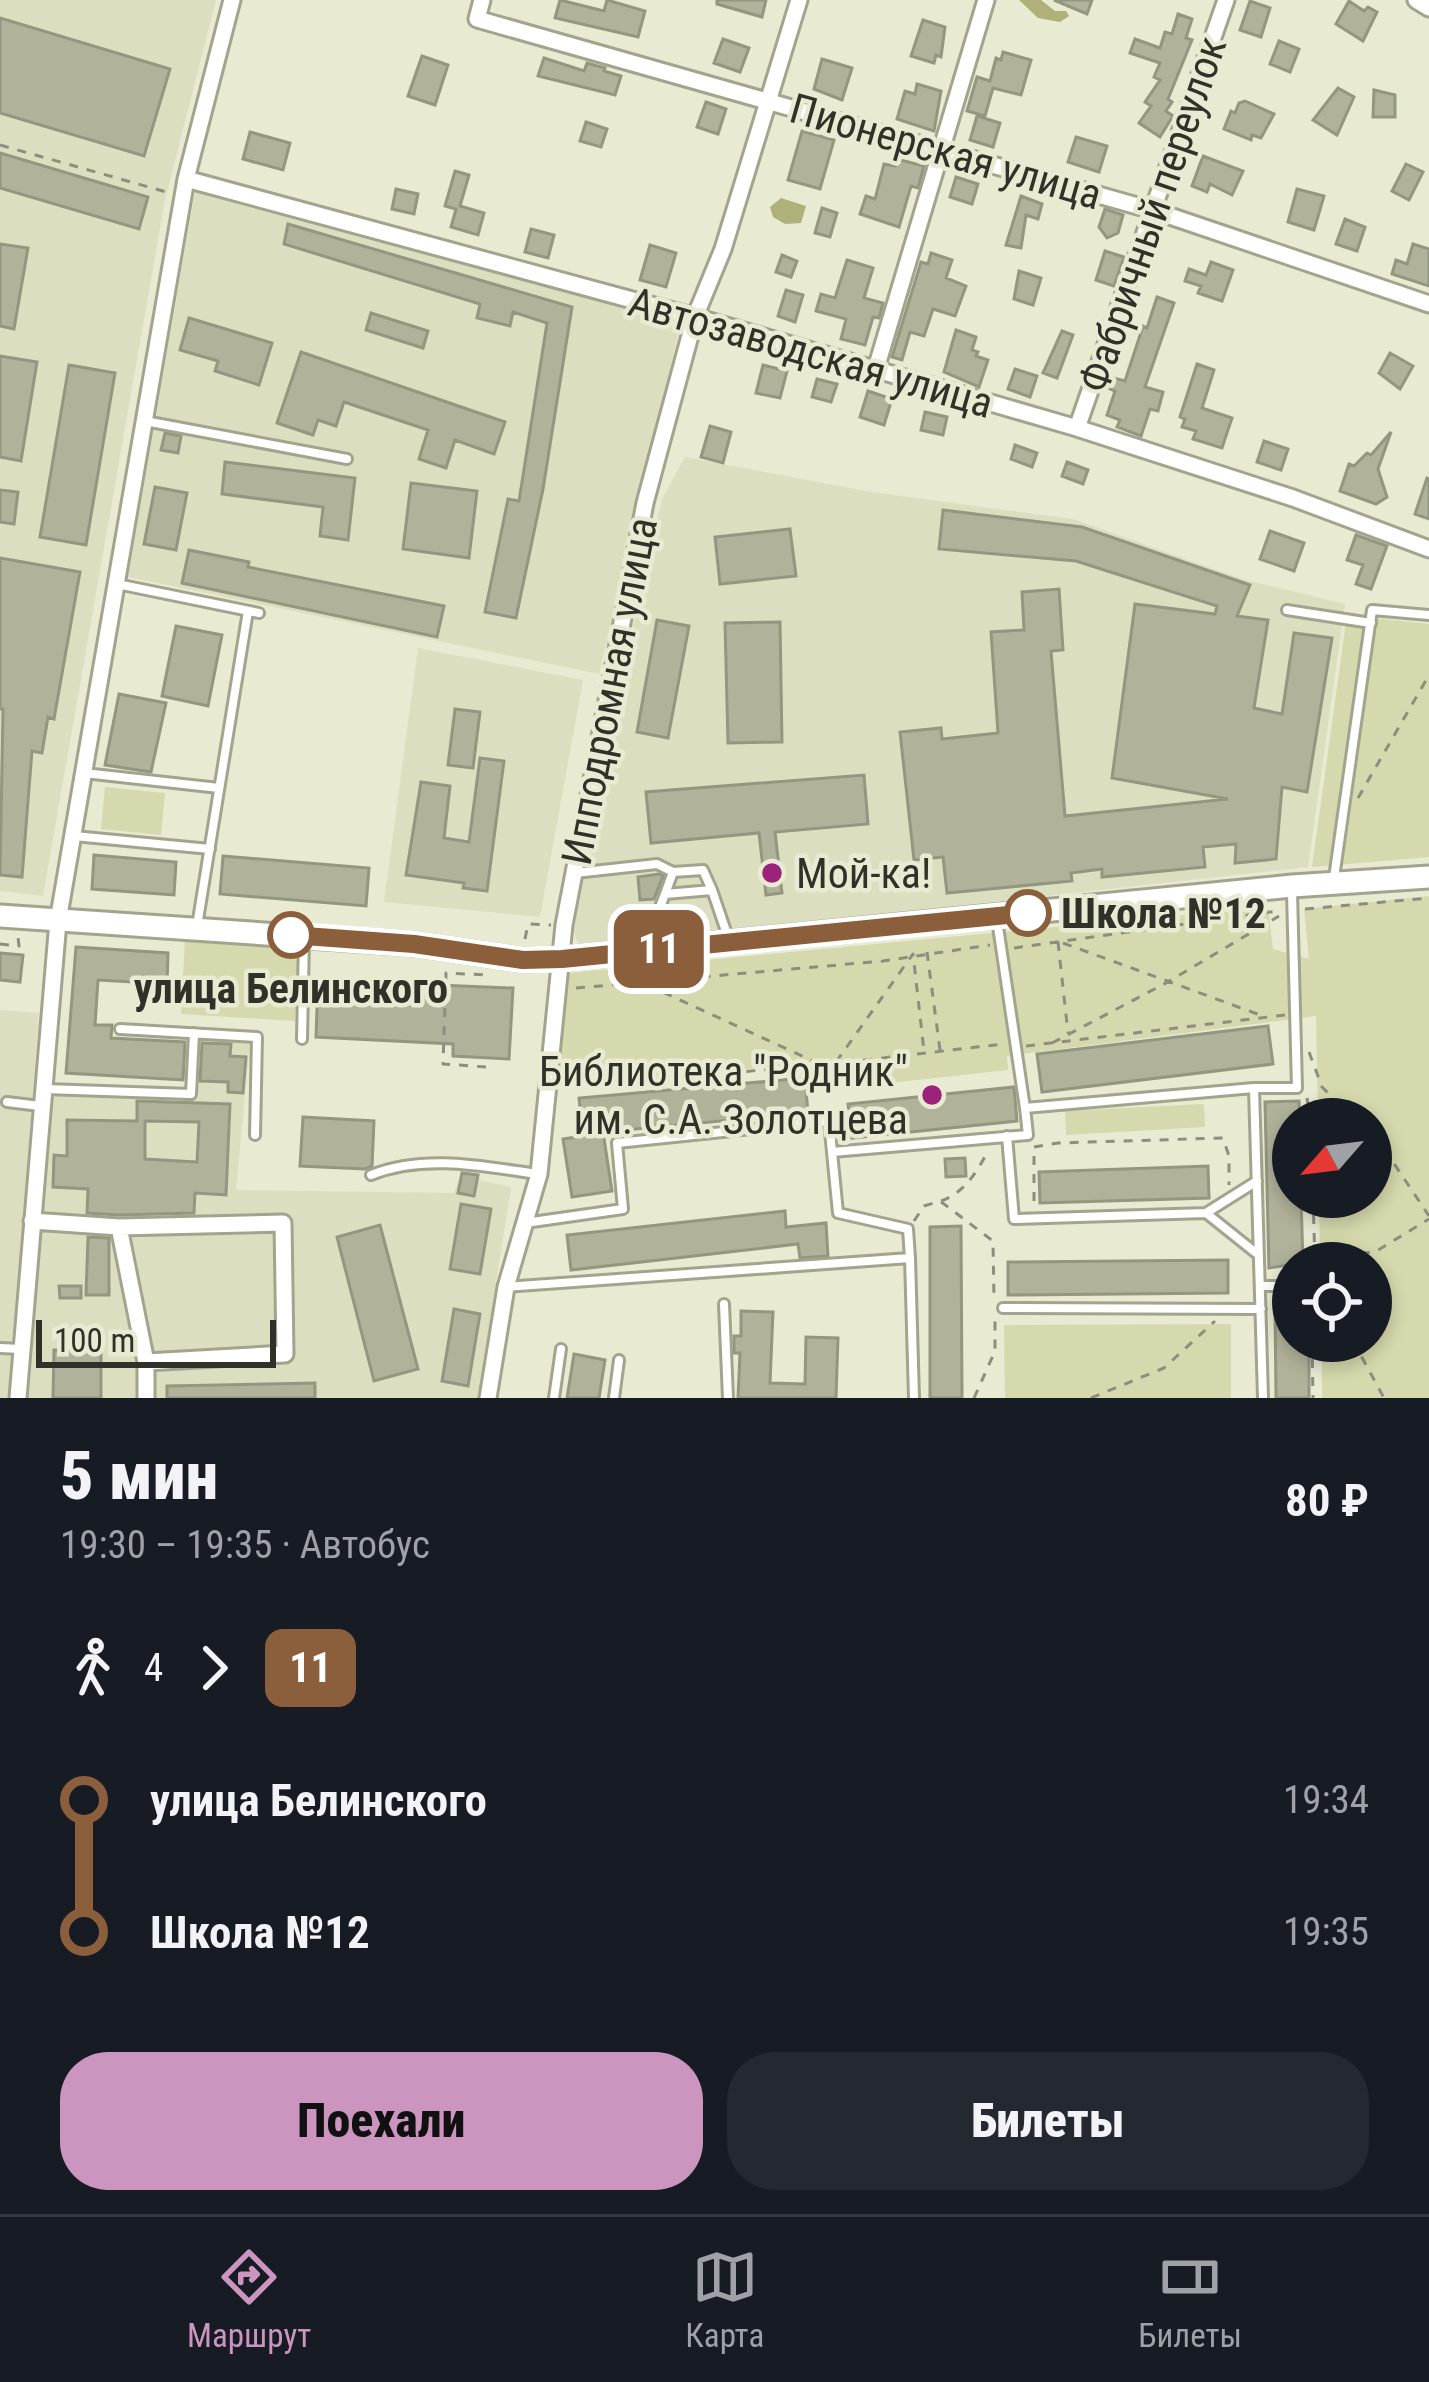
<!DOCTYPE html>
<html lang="ru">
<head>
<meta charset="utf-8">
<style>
	:root { --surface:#171b24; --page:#242831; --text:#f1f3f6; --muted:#9ea1a6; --line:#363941; --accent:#cb95bf }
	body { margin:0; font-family:"Roboto Condensed",sans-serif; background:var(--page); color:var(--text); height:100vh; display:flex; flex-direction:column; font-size:45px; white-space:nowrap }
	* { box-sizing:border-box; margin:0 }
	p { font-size:39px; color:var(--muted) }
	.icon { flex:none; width:66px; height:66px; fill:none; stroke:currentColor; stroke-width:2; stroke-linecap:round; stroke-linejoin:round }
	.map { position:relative; height:1398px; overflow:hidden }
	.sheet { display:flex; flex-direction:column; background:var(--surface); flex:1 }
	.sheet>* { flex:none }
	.badge { padding:0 24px; border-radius:18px; font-size:42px; line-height:78px }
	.needle { width:78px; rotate:242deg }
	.fabs { position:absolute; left:1272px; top:1098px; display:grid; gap:24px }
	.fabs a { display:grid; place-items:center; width:120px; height:120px; border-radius:50%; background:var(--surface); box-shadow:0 6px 18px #0003; font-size:60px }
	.scale { position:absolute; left:36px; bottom:30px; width:240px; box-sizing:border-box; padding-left:12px; border:6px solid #303128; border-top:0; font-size:33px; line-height:42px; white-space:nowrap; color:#303128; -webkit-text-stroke:9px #e8ead2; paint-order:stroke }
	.map>.badge { position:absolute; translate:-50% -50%; box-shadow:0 0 0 6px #fff }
	.legs { display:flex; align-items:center; gap:18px; height:132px; padding:0 60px; font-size:39px }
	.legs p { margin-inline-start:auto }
	.overview { display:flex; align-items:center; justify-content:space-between; height:204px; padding:0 60px }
	h1 { font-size:66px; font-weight:800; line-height:90px }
	.action { display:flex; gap:24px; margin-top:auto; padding:24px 60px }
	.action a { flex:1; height:138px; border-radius:48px; background:var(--accent); color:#111; font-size:48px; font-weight:800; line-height:138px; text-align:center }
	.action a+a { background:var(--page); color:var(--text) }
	ul { padding:0 60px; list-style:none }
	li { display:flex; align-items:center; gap:42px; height:132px; font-size:45px }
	li i { display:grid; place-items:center; width:18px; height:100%; margin:0 15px; background:currentColor }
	li i::after { content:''; width:30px; height:30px; margin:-15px; border:9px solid; border-radius:50%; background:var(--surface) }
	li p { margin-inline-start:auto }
	li:first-child i { background:linear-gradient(#0000 50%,currentColor 0) }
	li:last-child i { background:linear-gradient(currentColor 50%,#0000 0) }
	.tabs { display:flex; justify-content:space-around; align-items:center; height:168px; border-top:3px solid var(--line); background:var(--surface); font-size:33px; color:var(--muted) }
	.tabs a { display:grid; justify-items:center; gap:6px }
	.tabs .on { color:var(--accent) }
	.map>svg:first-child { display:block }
</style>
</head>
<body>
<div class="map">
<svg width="1429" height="1398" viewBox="0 0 1429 1398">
	<rect width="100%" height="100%" fill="#e8ead2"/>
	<path fill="#dcdfbf" d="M0,0h216l-51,200 -122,696 -43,-5z
		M195,192l486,130 -82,352 -471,-97z
		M685,457l186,35 202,27 169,60 103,25 -37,263 -724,80 -8,-7 -2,-9 35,-199 53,-233z
		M418,648l165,32 -43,237 -156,-15z
		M0,1010l39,3 -30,385h-9z
		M198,1027l53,3 -15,160 218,3 6,-17 51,11 -33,211h-451l22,-303 145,4z"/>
	<path fill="#d6d9ad" d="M1347,615l82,9v233l-117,10z
		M105,787l60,6 -4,42 -60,-6z
		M1429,896v502h-107v-57h49v-78h-51l-1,-66h52v-78h-53l-2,-103 -309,40 1,14 -190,21 -5,-28 -256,23 12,-113 699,-66 5,42 36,10 -5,-50z
		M185,940l114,7 -4,74 -114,-7z
		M1204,1104l1,23 -139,8 -1,-24z
		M1231,1324v74h-226l-1,-73z"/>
	<path fill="#aeb27a" d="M1019,0h22l14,11h11l3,5 -9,6 -22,-4z
		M781,198l25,8 -5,17 -16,1 -12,-7 -3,-10z"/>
	<path fill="#b0b29a" stroke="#949780" stroke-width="3" fill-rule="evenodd" d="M560,0l44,11 3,-11 38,11 -7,26 -83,-19z
		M717,0h49l-4,17 -45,-13z
		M1054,0h38l-5,14z
		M1250,1l20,7 -9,29 -21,-7z
		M1349,1l15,10 4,-4 9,5 -14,29 -27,-17z
		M1178,14l14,5 -6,19 6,2 -24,59 4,3 -6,9 7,5 -13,21 -21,-14 12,-17 -6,-4 15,-22 -6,-3 6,-14 -30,-10 5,-14 25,9 5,-16 7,2z
		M0,18l170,51 -26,87 -144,-43z
		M923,20l22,7 -4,30 -5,-2 -2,8 -23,-7z
		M723,39l26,9 -9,24 -26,-9z
		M1279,41l20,8 -9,23 -20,-8z
		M1003,52l28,8 -10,35 -28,-7 -8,28 -18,-5 10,-34 13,4 6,-23 5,2z
		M422,56l26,9 -13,40 -27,-9z
		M544,58l40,13 3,-8 18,5 -1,3 17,5 -6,19 -77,-19z
		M822,59l30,9 -10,32 -28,-11z
		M917,84l24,7 -7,40 -37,-12 8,-28 10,3z
		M1338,88l16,9 -17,38 -24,-15z
		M1374,90l21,5v22h-22z
		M1245,101l29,13 -13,24 -9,-3 -1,5 -27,-11 7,-18 4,2 4,-10z
		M706,102l20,7 -8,25 -21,-7z
		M977,116l23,7 -7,24 -23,-7z
		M586,122l21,7 -6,18 -21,-6z
		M802,131l32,9 -14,49 -32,-9z
		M250,132l40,11 -7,27 -40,-11z
		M1076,137l31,9 -8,26 -31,-10z
		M0,153l148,44 -9,32 -139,-41z
		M1203,156l40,15 -11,24 -22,-11 -3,8 -15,-6z
		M897,159l27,7 -6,22 -7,-2 -12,41 -39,-13 6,-18 9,3 9,-35 11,2z
		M1406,164l17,8 -14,28 -17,-9z
		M455,171l14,4 -9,31 24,7 -6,22 -27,-8 5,-18 -11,-3z
		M956,177l22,7 -6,20 -22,-7z
		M396,189l22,5 -4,20 -22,-5z
		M1297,189l27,7 -10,34 -26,-8z
		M1021,196l21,8 -4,15 -12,-4 -5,33 -15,-3z
		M822,208l15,5 -7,24 -15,-4z
		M1105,209l18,6 -5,18 -11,5 -8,-11z
		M1345,219l20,8 -8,24 -21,-7z
		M288,224l284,83 -29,182 -27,129 -31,-6 23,-113 11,2 28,-178 -34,-11 -3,14 -33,-8 3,-14 -196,-60z
		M531,229l23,6 -6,23 -23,-6z
		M0,244l28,4 -14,81 -14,-3z
		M1413,244l16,5v37l-37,-12 4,-14 11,4z
		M650,245l26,8 -10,34 -26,-7z
		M1105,251l19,6 -10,29 -18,-6z
		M931,253l21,7 -6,18 20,8 -11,30 -22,-7 -9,27 -14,-4 -8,28 -10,-3 29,-95 7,2z
		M782,255l15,6 -6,16 -15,-5z
		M847,260l26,8 -9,30 19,5 -4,15 -6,-1 -8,28 -24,-6 5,-20 -30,-8 5,-17 14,4z
		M1211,262l22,8 -11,31 -24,-8 3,-7 -16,-5 4,-12 17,6z
		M1019,271l22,7 -8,27 -19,-6z
		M786,290l17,5 -8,27 -17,-6z
		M1157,297l17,6 -29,84 18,5 -5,19 -8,-2 -9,27 -24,-9 3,-7 -13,-5 8,-24 -5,-2 4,-11 11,3 18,-55 4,2z
		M371,313l57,18 -5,17 -57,-18z
		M189,318l83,25 -13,42 -44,-14 3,-10 -38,-11z
		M956,330l20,7 -4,13 6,2 -2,4 12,4 -9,27 -35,-15z
		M1062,331l11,4 -16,43 -14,-5z
		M301,352l204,70 -11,32 -39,-14 -9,28 -27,-9 9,-29 -84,-28 -8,24 -18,-6 -5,15 -36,-12z
		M1390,353l23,13 -13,23 -21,-16z
		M0,356l37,6 -16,99 -21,-4z
		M1197,364l17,6 -12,38 30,10 -10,30 -29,-9 3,-8 -14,-4 3,-8 -5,-2z
		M69,365l46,8 -29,172 -46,-8z
		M763,365l24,6 -7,27 -24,-5z
		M1015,369l22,7 -7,21 -22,-8z
		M817,379l20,5 -6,18 -19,-5z
		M868,391l24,8 -8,26 -24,-8z
		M925,412l22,5 -4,18 -22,-5z
		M710,426l21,6 -8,31 -22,-6z
		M1391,432l-13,37 9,28 -11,7 -36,-13 9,-27 5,2 13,-13 4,2z
		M165,433l16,3 -3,17 -17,-3z
		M1264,441l24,8 -7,21 -24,-8z
		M1015,445l22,8 -5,14 -21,-8z
		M225,462l130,16 -7,62 -28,-4 3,-29 -101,-13z
		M1067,462l21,8 -5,14 -21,-8z
		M1427,478l2,1v40l-14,-5z
		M411,483l66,8 -8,67 -66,-9z
		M155,487l32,6 -11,57 -32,-6z
		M0,490l18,2 -4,32 -14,-2z
		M943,510l139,17 168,58 -13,31 31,4 -14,88 28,6 12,-81 38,5 -25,154 -25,-5 -6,72 -41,4 1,-19 -33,3 2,20 -103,10v-8l-31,4 1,8 -125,12 -4,-36 -29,3 -14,-128 41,-4 1,11 56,-6 -7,-101 33,-2 -2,-38 37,-3 4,61 -12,1 14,165 163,-17 -116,-21 23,-174 80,10 2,-8 -141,-45 -137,-12z
		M790,529l6,47 -76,8 -5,-47z
		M1270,531l34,12 -10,28 -34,-12z
		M1356,535l31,11 -16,43 -15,-5 7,-19 -16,-5z
		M189,550l60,12 -1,5 196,39 -7,31 -255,-54z
		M0,558l80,14 -26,147 -6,-2 -6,36 -10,-2 -10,126 -22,-2 3,-166h-3z
		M657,620l32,6 -21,112 -31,-6z
		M780,622l2,120 -54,1 -3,-120z
		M176,626l46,9 -14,71 -46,-10z
		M119,694l47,9 -15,69 -46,-7z
		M455,709l25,3 -7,56 -25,-3z
		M480,758l24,3 -17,130 -24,-3 1,-5 -58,-8 15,-93 29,4 -6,52 25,4z
		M864,775l4,49 -93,8 7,61 -16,2 -7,-62 -108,10 -5,-51z
		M94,855l82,7 -2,33 -82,-6z
		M223,856l146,12 -3,38 -146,-12z
		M659,874l4,2 -9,23 -14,1 -2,-23z
		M76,947l92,6 -1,31 -69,-4 -3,45h17l-1,13 74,4 -2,38 -117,-7z
		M0,953l23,2 -3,27 -20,-2z
		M318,980l195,8 -4,71 -56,-3v-12l-137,-7z
		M1268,1026l5,38 -231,28 -5,-38z
		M202,1043l29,1 -1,12 16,1 -3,36 -15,-1v-10l-28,-1z
		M805,1078l3,35 -205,19 9,59 -40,6 -9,-58 20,-3 -4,-38z
		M1014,1087l3,34 -165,17 -4,-34z
		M137,1101l93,3 -4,91 -31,-2 -1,20 -75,2 -32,-2 1,-24 -35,-2 1,-32 13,1v-36l70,1zM145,1121l54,1 -2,40 -52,-3z
		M1299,1101l1,18h-7v78h8l2,66 -34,5 -4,-166z
		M303,1117l71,4 -2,45 -7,3 -65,-3z
		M965,1158l1,18 -20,1 -1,-18z
		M1208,1166l1,32 -169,5 -1,-31z
		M462,1173l16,2 -4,21 -16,-3z
		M461,1204l30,5 -11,65 -30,-5z
		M785,1211l1,16 40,-4 2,33 -28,2 -2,-14 -227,26 -4,-35z
		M380,1225l38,144 -44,12 -37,-144z
		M961,1226l1,172h-32v-171z
		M88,1237l21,1v57h-23z
		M1228,1260v33l-220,2v-33z
		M59,1286h22v12h-21z
		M1275,1305h18v36h16v57h-33z
		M454,1309l26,5 -12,72 -26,-5z
		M741,1311l32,1 -3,71 35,1 1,-47 32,1 -2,60h-98l2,-45h-6v-17h7z
		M54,1350l47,1v47h-48z
		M574,1354l31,6 -6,38h-32z
		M315,1383v15h-148v-12z"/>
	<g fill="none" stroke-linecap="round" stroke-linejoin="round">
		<defs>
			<path id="service" d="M145,421l202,38
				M117,584l142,29
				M1287,610l84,13
				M84,773l135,15
				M74,836l136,13
				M575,873l82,-9 16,8
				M1334,878l38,-268 57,5
				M665,894l8,-22 30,-2 9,20
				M997,920l28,188
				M197,926l51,-315
				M644,949l21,-55 47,-4 17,50
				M120,1029l137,8 -2,98
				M302,1039l2,-101
				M1254,1088l9,310
				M45,1089l146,5 3,-61
				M7,1102l33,4
				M1007,1136l7,83 192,-6 51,-32
				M832,1152l6,61 70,16 2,29
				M371,1175c53,-21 111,-9 166,-1
				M1206,1213l50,40
				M525,1223l98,-14 -6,-66 212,-22 3,31 196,-17 -3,-27 229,-20h43l-5,-196
				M1260,1286h33
				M506,1287l404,-29 4,140
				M724,1304l4,94
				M1003,1308l258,1
				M0,1348l21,1
				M554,1398l7,-49
				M614,1398l5,-38"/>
			<path id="minor" d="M482,0l-5,19 678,192 274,93
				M1416,0l13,8
				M186,179l509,138 382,111 216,70 136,51
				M875,372l111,-372
				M1077,428l149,-428
				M32,1221l87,6 27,135v36
				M119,1227l164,-4 2,131 -139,8
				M18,1398l40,-477 128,-742 46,-179
				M488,1398l18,-111 33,-113 25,-249 81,-422 50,-186 28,-68 76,-249"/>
			<path id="secondary" d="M0,916l414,28 108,16 40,-1 730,-73 137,-9"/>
		</defs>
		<use href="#service" stroke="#a2a48d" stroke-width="14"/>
		<use href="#minor" stroke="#a2a48d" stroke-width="21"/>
		<use href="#secondary" stroke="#a2a48d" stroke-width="27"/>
		<path stroke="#8d8e7e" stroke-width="3" stroke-dasharray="9 9" stroke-linecap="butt" d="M0,145l170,48
			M1358,798l71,-123
			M1305,909l124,-11
			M525,939l3,-15 23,1
			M1058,942l10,91
			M1063,943l200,73
			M0,944l19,2 -1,-9
			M1014,948l264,-37
			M927,952l13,98
			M647,985l175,80 181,-21
			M576,988l307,-27 107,-16
			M1052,1043l114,-60 113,-67
			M1026,1046l259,-31
			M1309,1052l13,35 32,32
			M836,1062l77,-108 11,97
			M486,1067l-43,-3 3,-91 41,2
			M567,1087l253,-22
			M1307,1098l3,21
			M1371,1137l14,13 44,66
			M1313,1197l2,66
			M941,1201c23,-8 35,-28 46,-48
			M1034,1201v-54l24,-4 165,-5 6,18v29
			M914,1221l10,-15 16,-5 53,40 1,58
			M1329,1263l6,-8 40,-3 54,-33
			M1312,1341l1,57
			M1353,1341l31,57
			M974,1398l21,-47v-37
			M1091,1398l73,-30 51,-47"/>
		<use href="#service" stroke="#fff" stroke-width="8"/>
		<use href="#minor" stroke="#fff" stroke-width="15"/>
		<use href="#secondary" stroke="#fff" stroke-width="21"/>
	</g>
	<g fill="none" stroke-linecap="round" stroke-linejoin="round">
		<defs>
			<path id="line-1" d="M291,935l123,9 109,16 39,-1 466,-46"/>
		</defs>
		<use href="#line-1" stroke="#fff" stroke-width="27"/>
		<use href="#line-1" stroke="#8b5e3c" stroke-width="18"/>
	</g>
	<g fill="#9c237b" stroke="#e8ead2" stroke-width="4.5">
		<circle cx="772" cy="873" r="12"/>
		<circle cx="932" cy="1095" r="12"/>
	</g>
	<g fill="#fff" stroke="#8b5e3c" stroke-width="6">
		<circle cx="1028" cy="913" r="21"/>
		<circle cx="291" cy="935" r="21"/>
	</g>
	<g text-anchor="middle" stroke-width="9" stroke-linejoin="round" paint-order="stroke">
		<g font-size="42" fill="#303128" stroke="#e8ead2">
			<text transform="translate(946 151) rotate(16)" y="15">Пионерская улица</text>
			<text transform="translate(1152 214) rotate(-71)" y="15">Фабричный переулок</text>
			<text transform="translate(811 352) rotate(16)" y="15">Автозаводская улица</text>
			<text transform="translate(609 691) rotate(-79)" y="15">Ипподромная улица</text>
		</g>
		<g font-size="42" fill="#303128" stroke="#e8ead2" text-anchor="start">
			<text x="796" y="888">Мой-ка!</text>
			<text x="908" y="1086" text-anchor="end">Библиотека "Родник"<tspan x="908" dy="48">им. С.А. Золотцева</tspan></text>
		</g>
		<g font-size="42" font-weight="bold" fill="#303128" stroke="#e8ead2" text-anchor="start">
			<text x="1061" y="928">Школа №12</text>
			<text x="291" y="1003" text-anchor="middle">улица Белинского</text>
		</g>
	</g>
</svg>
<div class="fabs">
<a><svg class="needle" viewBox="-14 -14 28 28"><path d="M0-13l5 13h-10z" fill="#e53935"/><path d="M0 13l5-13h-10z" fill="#9ea1a6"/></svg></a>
<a><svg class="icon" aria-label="locate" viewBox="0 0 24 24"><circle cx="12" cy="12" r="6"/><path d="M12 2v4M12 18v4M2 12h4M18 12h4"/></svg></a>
</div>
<div class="scale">100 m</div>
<b class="badge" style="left:659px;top:949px;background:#8b5e3c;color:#fff">11</b>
</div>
<section class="sheet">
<div class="overview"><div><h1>5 мин</h1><p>19:30 – 19:35 · Автобус</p></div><b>80 ₽</b></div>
<div class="legs"><svg class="icon" aria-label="walk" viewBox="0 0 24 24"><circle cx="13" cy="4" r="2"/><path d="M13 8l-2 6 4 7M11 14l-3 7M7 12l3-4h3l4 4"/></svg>4<svg class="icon" aria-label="forward" viewBox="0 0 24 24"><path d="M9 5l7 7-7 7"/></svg><b class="badge" style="background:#8b5e3c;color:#fff">11</b></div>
<ul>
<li><i style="color:#8b5e3c"></i><b>улица Белинского</b><p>19:34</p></li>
<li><i style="color:#8b5e3c"></i><b>Школа №12</b><p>19:35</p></li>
</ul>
<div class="action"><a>Поехали</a><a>Билеты</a></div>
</section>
<nav class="tabs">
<a class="on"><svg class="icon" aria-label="directions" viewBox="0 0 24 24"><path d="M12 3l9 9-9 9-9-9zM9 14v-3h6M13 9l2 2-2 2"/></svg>Маршрут</a>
<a><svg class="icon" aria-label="map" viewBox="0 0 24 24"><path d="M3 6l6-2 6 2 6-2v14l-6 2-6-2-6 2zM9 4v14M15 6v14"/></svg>Карта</a>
<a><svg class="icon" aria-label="tickets" viewBox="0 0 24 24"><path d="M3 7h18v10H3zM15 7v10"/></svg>Билеты</a>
</nav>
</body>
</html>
